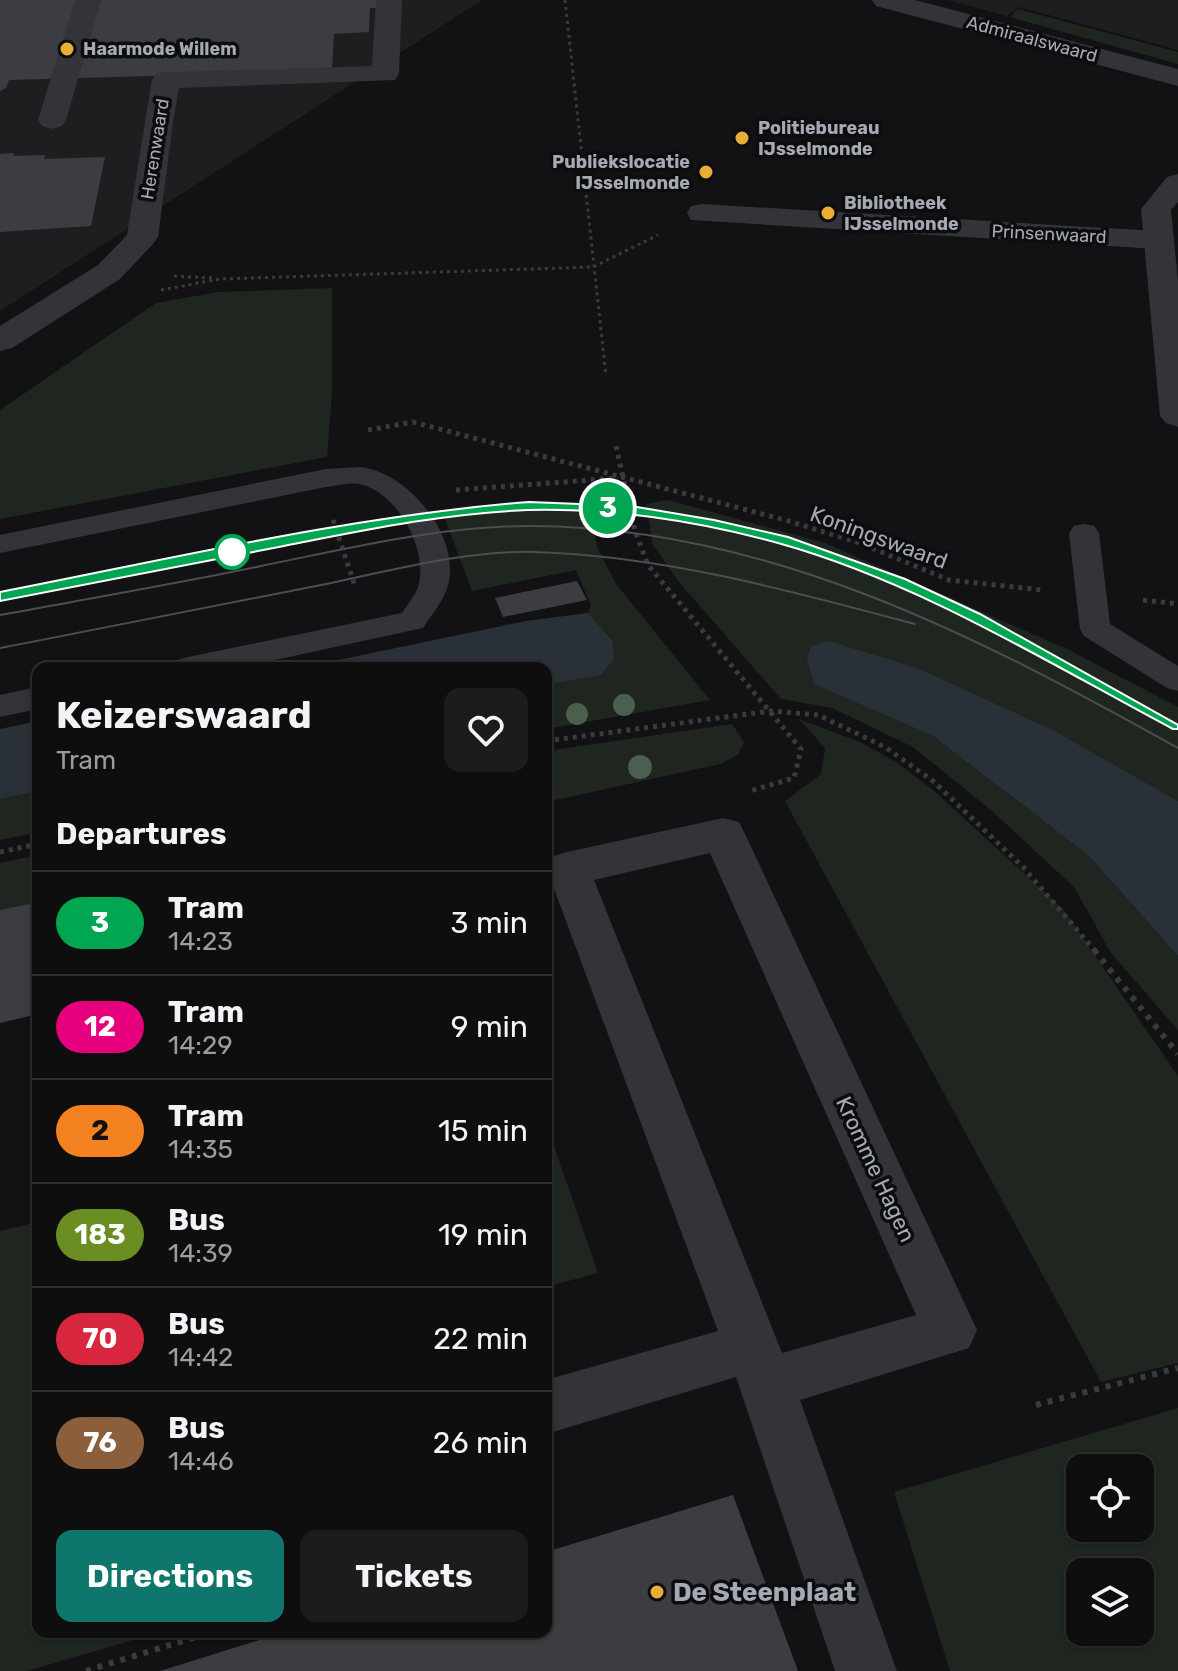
<!DOCTYPE html>
<html lang="en">
<head>
<meta charset="utf-8">
<style>
	:root { --surface:#0e0e0f; --page:#1c1c1d; --text:#f1f3f6; --muted:#9b9c9e; --line:#2e2e2f; --accent:#0f766e }
	body { margin:0; font-family:Rubik,sans-serif; background:var(--page); color:var(--text); height:100vh; display:flex; flex-direction:column; font-size:30px; white-space:nowrap }
	* { box-sizing:border-box; margin:0 }
	p { font-size:26px; color:var(--muted) }
	.icon { flex:none; width:44px; height:44px; fill:none; stroke:currentColor; stroke-width:2; stroke-linecap:round; stroke-linejoin:round }
	.map { position:relative; flex:1; overflow:hidden }
	.drawer { position:absolute; left:32px; top:662px; width:520px; height:976px; display:flex; flex-direction:column; background:var(--surface); border-radius:16px; box-shadow:0 2px 6px #0004,0 0 0 2px var(--line) }
	.drawer>* { flex:none }
	.badge { padding:0 16px; border-radius:26px; font-size:28px; line-height:52px }
	.tools { position:absolute; left:1066px; top:1454px; display:grid; gap:16px }
	.tools a { display:grid; place-items:center; width:88px; height:88px; border-radius:16px; background:var(--surface); box-shadow:0 2px 6px #0004,0 0 0 2px var(--line); font-size:40px }
	.map>.badge { position:absolute; translate:-50% -50%; box-shadow:0 0 0 4px #fff }
	h2 { padding:0 24px; font-size:30px; line-height:72px }
	.round { display:grid; place-items:center; flex:none; width:84px; height:84px; border-radius:16px; background:var(--page) }
	.overview { display:flex; align-items:center; justify-content:space-between; height:136px; padding:0 24px }
	h1 { font-size:38px; font-weight:700; line-height:60px }
	.action { display:flex; gap:16px; margin-top:auto; padding:16px 24px }
	.action a { flex:1; height:92px; border-radius:16px; background:var(--accent); color:#fff; font-size:32px; font-weight:700; line-height:92px; text-align:center }
	.action a+a { background:var(--page); color:var(--text) }
	ul { padding:0; list-style:none }
	li { display:flex; align-items:center; gap:24px; height:104px; padding:0 24px; border-top:2px solid var(--line) }
	li div { flex:1 }
	li b { display:block; font-size:30px }
	li em { font-style:normal }
	li .badge { min-width:88px; font-weight:700; text-align:center }
	.map>svg:first-child { display:block }
</style>
</head>
<body>
<div class="map">
<svg width="1178" height="1671" viewBox="0 0 1178 1671">
	<rect width="100%" height="100%" fill="#121214"/>
	<path fill="#1e1e21" d="M0,0h482l-482,311z
		M947,0h231v50l-159,-43 -12,9z"/>
	<path fill="#1f261f" fill-rule="evenodd" d="M1018,9l160,43v12l-168,-47z
		M332,288v106l-5,63 -327,62v-109l156,-107 62,-11z
		M668,500l157,43 244,107 109,57v94l-123,-70 -135,-62 -105,15 118,52 155,119 90,101v74l-67,-77 -37,-66 -82,-76 -79,-64 -81,-39 -51,-9 -103,-118 -25,-36 -7,-41z
		M588,506l10,43 18,35 94,116 -164,29v-44l55,-10 11,-35 -24,-27 3,-8 -15,-35 -104,21 -30,-80z
		M799,719l61,23 36,20 37,28 130,119 115,167v287l-77,19 -316,-581 36,-27 4,-26z
		M732,724l12,18 -6,13 -18,9 -174,38v-51z
		M38,791v41l-38,8v-41z
		M38,855v47l-38,8v-47z
		M546,1123l52,150 -52,14z
		M38,1222v410h123l-134,39h-27v-440z
		M1178,1408v263h-228l-56,-179zM1080,1468h60v60h-60zM1080,1572h60v60h-60z"/>
	<path fill="#293037" d="M588,613l24,27 2,19 -13,16 -55,10v-17h-246l226,-47z
		M829,641l91,28 135,62 123,70v155l-90,-101 -155,-119 -119,-52 -7,-25 4,-13z
		M38,721v70l-38,8v-70z"/>
	<path fill="#3c3d41" d="M0,0h387v8h-17l-1,24 -35,2 -2,37 -323,9 -3,8 -6,3z
		M14,153l-1,3 32,-1 -1,4 61,-2 -14,69 -91,6v-78z
		M577,581l10,19 -84,17 -8,-19z
		M38,902v112l-38,9v-113z
		M733,1495l65,176h-638l125,-39h261v-80z"/>
	<g fill="none" stroke-linecap="round" stroke-linejoin="round">
		<path stroke="#393b3f" stroke-width="3" stroke-dasharray="3 4" stroke-linecap="butt" d="M565,0l41,376
			M174,276l38,2
			M161,290l59,-11 373,-12 65,-32"/>
		<path stroke="#393b3f" stroke-width="5" stroke-dasharray="4 5" stroke-linecap="butt" d="M368,430l45,-8 372,98 72,22 92,38 93,10
			M616,446l19,85 13,34 153,184 -7,29 -44,13
			M456,490l162,-12
			M333,520l22,66
			M1143,600l35,4
			M546,741l225,-30 47,4 67,32 48,34 90,86 73,85
			M0,852l38,-8"/>
		<path stroke="#393b3f" stroke-width="6" stroke-dasharray="5 7" stroke-linecap="butt" d="M1094,950l84,104
			M1036,1405l142,-37
			M86,1671l126,-39"/>
		<path fill="#333438" fill-rule="evenodd" d="M360,467c48,5 101,69 88,118 -4,16 -17,30 -25,43l-185,40h-66l5,-8 11,-3 214,-44c5,-8 13,-17 16,-26 11,-36 -19,-92 -55,-102 -11,-4 -26,1 -37,2l-326,66v-18l326,-66z
			M1084,524l10,2 5,7 11,91 68,42v25l-11,-3 -83,-52 -4,-7 -11,-96 5,-7z
			M38,687v22l-38,8v-22z"/>
		<path fill="#333438" fill-rule="evenodd" d="M75,0h26l-35,120 -4,6 -10,3 -10,-3 -4,-6z
			M376,0h26l-3,74 -4,6 -216,8 -6,34 -4,6 -10,3 -10,-3 -4,-6 7,-42 4,-6 10,-2 206,-6z
			M872,0h43l263,69v17l-302,-80z
			M702,204l455,27 11,2 5,7 -5,7 -11,2 -466,-29 -4,-7 4,-7z"/>
		<path fill="#333438" fill-rule="evenodd" d="M159,113l10,3 4,6 -15,115 -5,7 -33,35 -108,69 -12,3v-25l98,-61 29,-30 18,-113 4,-6z
			M1178,174v28l-7,8 7,71v146l-12,-4 -6,-7 -19,-207 26,-32z
			M723,818l16,4 6,12 232,496 -8,18 -169,52 97,271h-62l-99,-294 -190,57v-54l172,-49 -172,-464 5,-10 16,-5zM710,853l206,462 -134,38 -188,-473z"/>
		<path stroke="#4c4e53" stroke-width="2" d="M0,596c97,-18 195,-37 292,-56 78,-15 158,-33 238,-34 248,-4 439,104 648,219
			M0,615c87,-16 175,-31 261,-49 89,-18 179,-40 269,-40 236,0 447,110 648,222
			M0,648c109,-21 218,-43 326,-64 68,-14 141,-34 209,-32 129,4 257,39 380,72"/>
	</g>
	<g fill="#4c5f4e">
		<circle cx="624" cy="705" r="11"/>
		<circle cx="577" cy="714" r="11"/>
		<circle cx="640" cy="767" r="12"/>
	</g>
	<path fill="#00a651" stroke="#fff" stroke-width="2" d="M529,502l102,4 83,14 74,17 117,42 75,35 198,111v4h-5c-128,-68 -255,-147 -395,-186 -80,-22 -167,-35 -250,-33 -82,3 -163,20 -244,36 -94,18 -189,36 -284,55v-9c175,-34 351,-76 529,-90z"/>
	<g fill="#e9ae35" stroke="#0d0d0f" stroke-width="3">
		<circle cx="67" cy="49" r="8"/>
		<circle cx="742" cy="138" r="8"/>
		<circle cx="706" cy="172" r="8"/>
		<circle cx="828" cy="213" r="8"/>
		<circle cx="657" cy="1592" r="8"/>
	</g>
	<circle fill="#fff" stroke="#00a651" stroke-width="4" cx="232" cy="552" r="16"/>
	<g text-anchor="middle" stroke-width="7" stroke-linejoin="round" paint-order="stroke">
		<g font-size="18" fill="#a4a9b4" stroke="#0d0d0f">
			<text transform="translate(1032 39) rotate(15)" y="6">Admiraalswaard</text>
			<text transform="translate(155 149) rotate(-81)" y="6">Herenwaard</text>
			<text transform="translate(1049 234) rotate(3)" y="6">Prinsenwaard</text>
		</g>
		<g font-size="18" font-weight="bold" fill="#a4a9b4" stroke="#0d0d0f" text-anchor="start">
			<text x="83" y="55">Haarmode Willem</text>
			<text x="758" y="134">Politiebureau<tspan x="758" dy="21">IJsselmonde</tspan></text>
			<text x="690" y="168" text-anchor="end">Publiekslocatie<tspan x="690" dy="21">IJsselmonde</tspan></text>
			<text x="844" y="209">Bibliotheek<tspan x="844" dy="21">IJsselmonde</tspan></text>
		</g>
		<g font-size="22" fill="#a4a9b4" stroke="#0d0d0f">
			<text transform="translate(879 537) rotate(20)" y="8">Koningswaard</text>
			<text transform="translate(876 1169) rotate(65)" y="8">Kromme Hagen</text>
		</g>
		<g font-size="26" font-weight="bold" fill="#a4a9b4" stroke="#0d0d0f" text-anchor="start">
			<text x="673" y="1601">De Steenplaat</text>
		</g>
	</g>
</svg>
<div class="tools">
<a><svg class="icon" aria-label="locate" viewBox="0 0 24 24"><circle cx="12" cy="12" r="6"/><path d="M12 2v4M12 18v4M2 12h4M18 12h4"/></svg></a>
<a><svg class="icon" aria-label="layers" viewBox="0 0 24 24"><path d="M12 4l9 5-9 5-9-5zM3 14l9 5 9-5"/></svg></a>
</div>
<b class="badge" style="left:608px;top:508px;background:#00a651;color:#fff">3</b>
<section class="drawer">
<div class="overview"><div><h1>Keizerswaard</h1><p>Tram</p></div><a class="round"><svg class="icon" aria-label="heart" viewBox="0 0 24 24"><path d="M12 20l-8-8c-3-5 5-10 8-4 3-6 11-1 8 4z"/></svg></a></div>
<h2>Departures</h2>
<ul>
<li><span class="badge" style="background:#00a651;color:#fff">3</span><div><b>Tram</b><p>14:23</p></div><em>3 min</em></li>
<li><span class="badge" style="background:#e6007e;color:#fff">12</span><div><b>Tram</b><p>14:29</p></div><em>9 min</em></li>
<li><span class="badge" style="background:#f58220;color:#111">2</span><div><b>Tram</b><p>14:35</p></div><em>15 min</em></li>
<li><span class="badge" style="background:#6b8e23;color:#fff">183</span><div><b>Bus</b><p>14:39</p></div><em>19 min</em></li>
<li><span class="badge" style="background:#d7263d;color:#fff">70</span><div><b>Bus</b><p>14:42</p></div><em>22 min</em></li>
<li><span class="badge" style="background:#8b5e3c;color:#fff">76</span><div><b>Bus</b><p>14:46</p></div><em>26 min</em></li>
</ul>
<div class="action"><a>Directions</a><a>Tickets</a></div>
</section>
</div>
</body>
</html>
